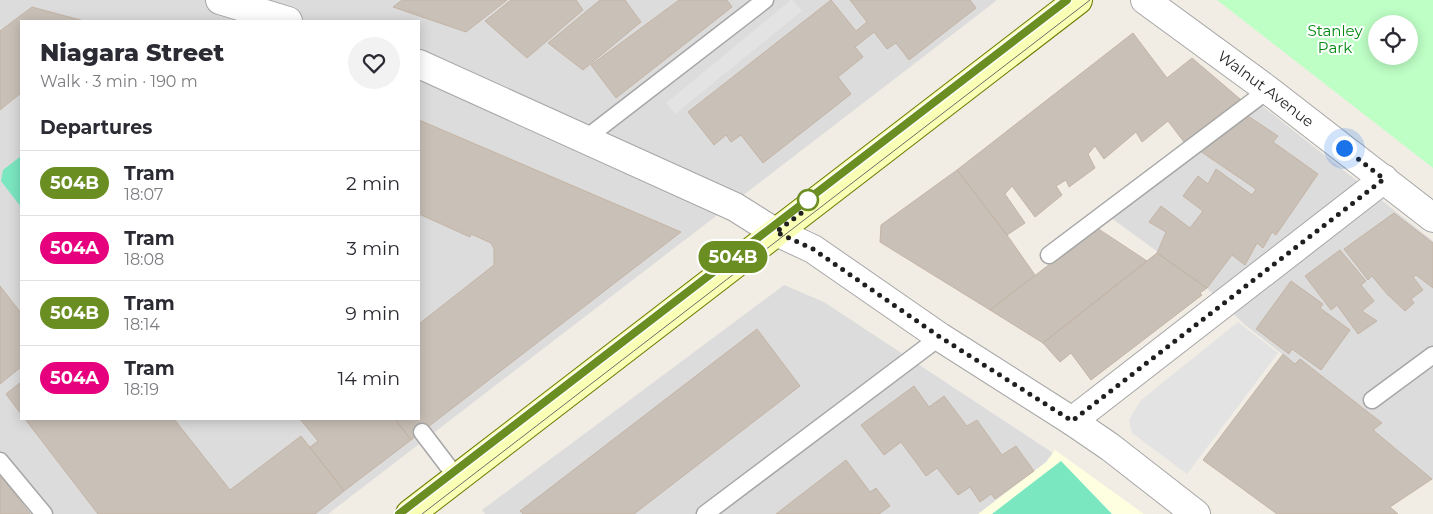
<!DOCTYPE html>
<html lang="en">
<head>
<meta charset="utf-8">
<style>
	:root { --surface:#fff; --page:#f2f2f3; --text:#2b2b33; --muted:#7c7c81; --line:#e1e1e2 }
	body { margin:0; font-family:Montserrat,sans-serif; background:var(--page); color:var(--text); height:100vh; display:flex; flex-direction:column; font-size:19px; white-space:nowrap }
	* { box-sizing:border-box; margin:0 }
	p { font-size:16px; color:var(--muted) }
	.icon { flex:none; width:28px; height:28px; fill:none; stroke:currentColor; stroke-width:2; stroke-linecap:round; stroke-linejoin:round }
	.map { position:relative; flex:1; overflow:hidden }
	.details { position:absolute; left:20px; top:20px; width:400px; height:400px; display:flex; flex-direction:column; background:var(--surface); border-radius:0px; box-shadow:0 2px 12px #0003 }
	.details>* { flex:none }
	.badge { padding:0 10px; border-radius:16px; font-size:18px; line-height:32px }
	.buttons { position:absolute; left:1368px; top:15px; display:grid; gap:10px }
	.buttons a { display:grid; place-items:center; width:50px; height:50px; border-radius:50%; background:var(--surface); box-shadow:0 2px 12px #0003; font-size:25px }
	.you { position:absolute; width:25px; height:25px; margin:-12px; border:4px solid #fff; border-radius:50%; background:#1a73e8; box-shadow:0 0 0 8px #1a73e833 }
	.map>.badge { position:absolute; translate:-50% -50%; box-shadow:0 0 0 2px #fff }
	h2 { padding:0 20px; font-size:19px; line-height:45px }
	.round { display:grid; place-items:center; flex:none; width:52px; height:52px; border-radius:26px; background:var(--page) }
	.overview { display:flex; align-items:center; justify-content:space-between; height:85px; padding:0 20px }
	h1 { font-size:24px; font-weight:800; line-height:38px }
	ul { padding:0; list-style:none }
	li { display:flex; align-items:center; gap:15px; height:65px; padding:0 20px; border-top:1px solid var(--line) }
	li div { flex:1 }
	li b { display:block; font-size:19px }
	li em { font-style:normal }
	li .badge { min-width:55px; font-weight:700; text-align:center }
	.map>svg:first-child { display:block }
</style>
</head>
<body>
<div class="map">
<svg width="1433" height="514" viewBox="0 0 1433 514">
	<rect width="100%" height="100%" fill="#f1ede5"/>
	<path fill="#dddcdc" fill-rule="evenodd" d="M0,0h995l1,1 -668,513h-328zM21,21h398v398h-398z
		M1261,105l172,136v239l-60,-50 9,-7 -82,-64 -5,5 -51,-40 -37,-36 -97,-71z
		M784,285l40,17 223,147 87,65h-649l-3,-4z"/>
	<path fill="#feffe0" d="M1055,450l89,64h-166l68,-52z"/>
	<path fill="#beffc5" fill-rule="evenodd" d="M1217,0h216v168zM1376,24h33v32h-33z"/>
	<path fill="#7be7c1" d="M21,156v51l-20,-26 2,-11z
		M1061,461l51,53h-120z"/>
	<path fill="#e3e3e3" d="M791,0h2l9,11 -127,103 -9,-11z
		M1238,322l40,31 -91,121 -55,-41 -3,-13 12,-20z"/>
	<path fill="#c9c0b7" stroke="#c4b4a5" d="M402,0h105l-41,32 -73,-25z
		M511,0h65l7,10 -56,48 -42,-37z
		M600,0h25l16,22 -58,48 -35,-27z
		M679,0h48l5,7 -116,91 -25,-33z
		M831,0l25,31 11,-9 -17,-22h120l6,8 -67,52 -13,-17 -9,6 -13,-17 -19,15 8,10 -25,20 13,17 -88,69 -22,-28 -10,7 -5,-7 -12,10 -26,-33z
		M32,7l52,14h-63v72l-21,17v-79z
		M1133,33l34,45 25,-20 48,41 -56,43 -16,-21 -26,21 -6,-10 -32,27 -9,-13 -7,8 7,14 -26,19 -3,-7 -10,6 6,9 -27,22 -23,-31 -7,8 20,29 -18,12 -50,-65z
		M1248,116l30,20 -5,6 45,32 -42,61 -4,-3 -9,16 -6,-5 -12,22 -13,-10 -25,33 -50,-35 9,-21 -17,-10 12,-16 29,22 13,-17 -20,-15 15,-20 10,8 8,-15 36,26 4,-6 -56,-38z
		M419,120l262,112 -270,208 -16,-21h24v-95l75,-59v-16l-3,-6 -20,-9 -1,3 -51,-23z
		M957,170l50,65 28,40 -45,35 -110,-68 1,-17z
		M1394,213l39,30v45l-17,-13 -3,2 10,13 -12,9 3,4 -9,8 -18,-17 -15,-18 -4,4 -24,-31z
		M1097,228l50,33 -104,82 -53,-33z
		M1340,250l26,31 -5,4 13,16 -12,10 15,10 -19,13 -21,-29 -6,5 -26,-34z
		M1157,253l50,35 -7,5 2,2 -111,85 -20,-27 -11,9 -17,-19z
		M1291,281l32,23 -3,4 30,22 -29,40 -29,-21 -3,5 -33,-25z
		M0,286l21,27v54l-21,17z
		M757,329l43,57 -166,128h-111l-3,-3z
		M1283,354l12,10 5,-5 82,64 -9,7 59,49 -42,28 8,7h-121l-74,-54z
		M21,382v32l-15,-20z
		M914,386l15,21 15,-11 23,30 10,-6 25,35 14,-9 18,25 -39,28 -4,-5 -11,8 -10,-15 -12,8 -21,-27 -11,8 -25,-34 -17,13 -23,-30z
		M25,419h149l56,71 71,-54 43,55 -29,23h-217z
		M300,419h95l16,21 -67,51 -34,-44 8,-6z
		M846,460l24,32 6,-4 14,18 -11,8h-103z
		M0,475l30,39h-30z"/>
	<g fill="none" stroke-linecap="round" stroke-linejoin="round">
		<defs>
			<path id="service" d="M585,139l180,-139
				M1049,255l219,-165
				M1372,400l61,-45
				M422,432l35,46
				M0,461l44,53
				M705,514l235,-177"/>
			<g id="minor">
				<path d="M220,0l68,21"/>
				<path id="s1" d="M1145,0l123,90 165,128"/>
				<path d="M419,64l316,143 35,22 43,20 127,88 132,84 38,26 86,67"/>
				<path d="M1072,421l312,-242"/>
			</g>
			<path id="secondary" d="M410,514l668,-514"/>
		</defs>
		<use href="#service" stroke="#a6a6a6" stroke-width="19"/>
		<use href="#minor" stroke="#a6a6a6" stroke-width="30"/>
		<use href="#secondary" stroke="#6b7d00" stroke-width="30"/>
		<use href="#service" stroke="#fff" stroke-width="16"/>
		<use href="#minor" stroke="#fff" stroke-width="28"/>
		<use href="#secondary" stroke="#f9ffb5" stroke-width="28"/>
		<path stroke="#6d6d6d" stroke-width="1" d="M399,514l668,-514
			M422,514l668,-514"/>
	</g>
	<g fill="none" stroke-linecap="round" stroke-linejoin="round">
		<defs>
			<path id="line" d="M399,514l668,-514"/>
		</defs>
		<use href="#line" stroke="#fff" stroke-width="11"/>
		<use href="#line" stroke="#6b8e23" stroke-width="8"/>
		<path stroke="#1f1f1f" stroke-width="5" stroke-dasharray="0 9" d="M808,200l8,2 -40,30 37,17 127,88 132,84 312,-242 -40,-31"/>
	</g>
	<circle fill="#fff" stroke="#6b8e23" stroke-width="2.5" cx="808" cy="200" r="10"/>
	<g text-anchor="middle" stroke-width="4" stroke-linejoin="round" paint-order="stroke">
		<g font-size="15" fill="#018a11" stroke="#fff">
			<text x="1335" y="36">Stanley<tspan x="1335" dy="17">Park</tspan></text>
		</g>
		<g font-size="15" fill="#1f1f1f" stroke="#fff">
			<text dy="5" stroke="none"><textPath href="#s1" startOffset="150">Walnut Avenue</textPath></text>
		</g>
	</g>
</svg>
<div class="buttons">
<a><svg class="icon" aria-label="locate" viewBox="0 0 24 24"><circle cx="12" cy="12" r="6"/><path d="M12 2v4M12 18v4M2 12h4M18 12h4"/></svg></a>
</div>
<div class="you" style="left:1344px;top:148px"></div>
<b class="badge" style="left:733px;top:257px;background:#6b8e23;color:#fff">504B</b>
<section class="details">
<div class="overview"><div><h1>Niagara Street</h1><p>Walk · 3 min · 190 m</p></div><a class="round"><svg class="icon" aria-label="heart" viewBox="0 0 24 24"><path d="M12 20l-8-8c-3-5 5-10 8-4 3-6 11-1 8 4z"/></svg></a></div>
<h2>Departures</h2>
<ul>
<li><span class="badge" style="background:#6b8e23;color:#fff">504B</span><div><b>Tram</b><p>18:07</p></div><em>2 min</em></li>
<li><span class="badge" style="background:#e6007e;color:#fff">504A</span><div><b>Tram</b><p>18:08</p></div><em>3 min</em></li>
<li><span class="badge" style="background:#6b8e23;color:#fff">504B</span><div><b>Tram</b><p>18:14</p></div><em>9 min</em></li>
<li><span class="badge" style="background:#e6007e;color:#fff">504A</span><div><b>Tram</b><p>18:19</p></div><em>14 min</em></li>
</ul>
</section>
</div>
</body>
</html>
